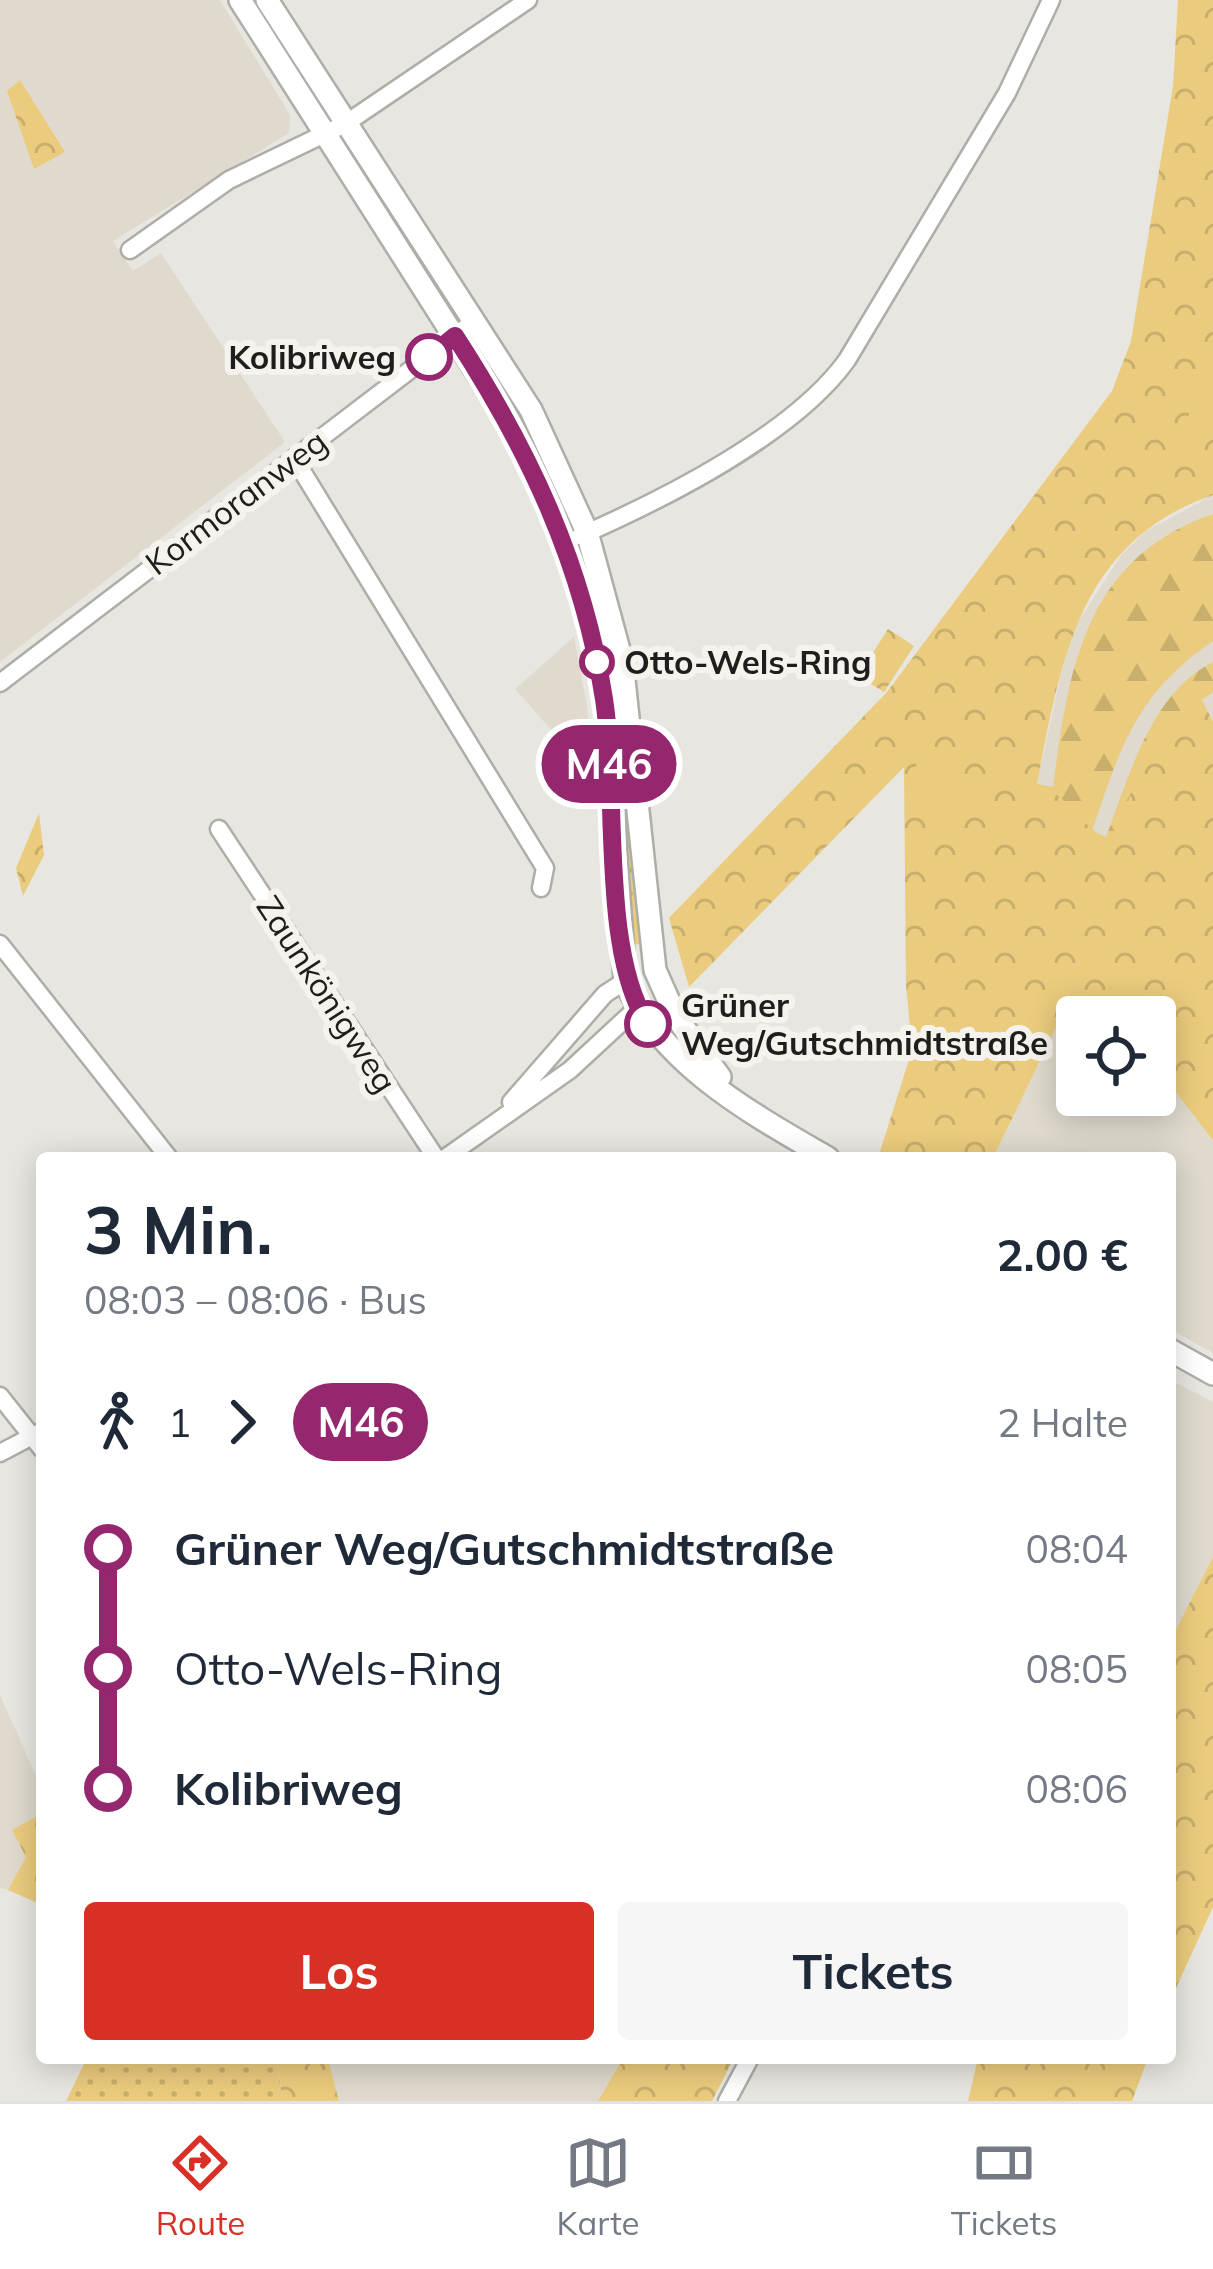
<!DOCTYPE html>
<html lang="de">
<head>
<meta charset="utf-8">
<style>
	:root { --surface:#fff; --page:#f6f6f7; --text:#1f2937; --muted:#747a83; --line:#e0e1e3; --accent:#d93025 }
	body { margin:0; font-family:Mulish,sans-serif; background:var(--page); color:var(--text); height:100vh; display:flex; flex-direction:column; font-size:45px; white-space:nowrap }
	* { box-sizing:border-box; margin:0 }
	p { font-size:39px; color:var(--muted) }
	.icon { flex:none; width:66px; height:66px; fill:none; stroke:currentColor; stroke-width:2; stroke-linecap:round; stroke-linejoin:round }
	.map { position:relative; flex:1; overflow:hidden }
	.sheet { position:absolute; left:36px; top:1152px; width:1140px; height:912px; display:flex; flex-direction:column; background:var(--surface); border-radius:12px; box-shadow:0 6px 30px #0003 }
	.sheet>* { flex:none }
	.badge { padding:0 24px; border-radius:39px; font-size:42px; line-height:78px }
	.buttons { position:absolute; left:1056px; top:996px; display:grid; gap:24px }
	.buttons a { display:grid; place-items:center; width:120px; height:120px; border-radius:12px; background:var(--surface); box-shadow:0 6px 30px #0003; font-size:60px }
	.map>.badge { position:absolute; translate:-50% -50%; box-shadow:0 0 0 6px #fff }
	.legs { display:flex; align-items:center; gap:18px; height:132px; padding:0 48px; font-size:39px }
	.legs p { margin-inline-start:auto }
	.summary { display:flex; align-items:center; justify-content:space-between; height:204px; padding:0 48px }
	h1 { font-size:66px; font-weight:700; line-height:90px }
	.primary-button { display:flex; gap:24px; margin-top:auto; padding:24px 48px }
	.primary-button a { flex:1; height:138px; border-radius:12px; background:var(--accent); color:#fff; font-size:48px; font-weight:700; line-height:138px; text-align:center }
	.primary-button a+a { background:var(--page); color:var(--text) }
	ul { padding:0 48px; list-style:none }
	li { display:flex; align-items:center; gap:42px; height:120px; font-size:45px }
	li i { display:grid; place-items:center; width:18px; height:100%; margin:0 15px; background:currentColor }
	li i::after { content:''; width:30px; height:30px; margin:-15px; border:9px solid; border-radius:50%; background:var(--surface) }
	li p { margin-inline-start:auto }
	li:first-child i { background:linear-gradient(#0000 50%,currentColor 0) }
	li:last-child i { background:linear-gradient(currentColor 50%,#0000 0) }
	.tabs { display:flex; justify-content:space-around; align-items:center; height:168px; border-top:3px solid var(--line); background:var(--surface); font-size:33px; color:var(--muted) }
	.tabs a { display:grid; justify-items:center; gap:6px }
	.tabs .active { color:var(--accent) }
	.map>svg:first-child { display:block }
</style>
</head>
<body>
<div class="map">
<svg width="1213" height="2101" viewBox="0 0 1213 2101">
	<defs>
		<pattern id="grass-dots" width="8" height="8" patternUnits="userSpaceOnUse" patternTransform="scale(3)"><rect width="8" height="8" fill="#ebcc7e"/><path d="M2 2h.1M6 6h.1" fill="none" stroke="#c9af6c" stroke-width="1.8" stroke-linecap="round"/></pattern>
		<pattern id="forest-firs" width="22" height="20" patternUnits="userSpaceOnUse" patternTransform="scale(3)"><rect width="22" height="20" fill="#ebcc7e"/><path d="M5 1l3.5 6h-7zM16 11l3.5 6h-7z" fill="#c9af6c"/></pattern>
		<pattern id="park-crowns" width="20" height="18" patternUnits="userSpaceOnUse" patternTransform="scale(3)"><rect width="20" height="18" fill="#ebcc7e"/><path d="M2 6a3 3 0 1 1 6 0M12 15a3 3 0 1 1 6 0" fill="none" stroke="#c9af6c"/></pattern>
	</defs>
	<rect width="100%" height="100%" fill="#e8e6e0"/>
	<path fill="#dfdacd" d="M0,0h220l70,115 -1,18 -176,108 20,30 28,-18 124,189 -285,220z
		M1213,495v227l-11,-22 -89,141 -23,-8 -53,-49 32,-148 53,-82 24,-23z
		M574,637l13,69 6,71 -78,-88z
		M1065,1009l26,8h-14v78h78v-30l58,75v213l-43,-24v-171h-177z
		M1170,1380l43,22v155l-38,74 -5,-2z
		M0,1695l42,94v25l-29,16 13,27 -18,33 -8,-2z
		M328,2058h295l-25,43h-259z"/>
	<path fill="url(#grass-dots)" d="M592,570l18,67 36,306 -13,2 -16,-195 -34,-177z
		M87,2058h191l4,43h-216z"/>
	<path fill="url(#forest-firs)" d="M1213,514v127c-77,53 -92,105 -121,190l14,6c23,-60 44,-143 107,-175v30l-11,8 11,22v418l-58,-75v-48h-64l-54,-233 16,3c16,-119 31,-228 160,-273z"/>
	<path fill="url(#park-crowns)" d="M1178,0h35v495c-135,47 -152,166 -176,289 33,10 42,46 76,56 26,-66 31,-95 89,-140l11,22v418l-58,-75v-48h-64l-26,-8 -72,149h-115l34,-108 -6,-65 -2,-218 -215,220 -20,-69 218,-226 225,-301 19,-50 42,-255z
		M20,80l45,72 -31,17 -27,-78z
		M888,629l26,17 -30,46 -26,-16z
		M39,813l5,42 -21,41 -7,-28z
		M1213,1557v350l-43,94v-360z
		M37,1816l5,9v80l-34,-15 18,-33 -14,-27z
		M278,2058h50l11,43h-57z
		M623,2058h111l-22,43h-114z
		M978,2058h170l-16,43h-164z"/>
	<path fill="#ebcc7e" d="M1196,373l17,3v60l-27,-5z
		M957,755l1,48 -41,1 -1,-48z"/>
	<g fill="none" stroke-linecap="round" stroke-linejoin="round">
		<defs>
			<path id="minor" d="M130,250l99,-70 116,-56 183,-124
				M294,458l251,410 -4,20
				M580,536c84,-37 214,-102 267,-176l160,-267 44,-93
				M0,683l473,-361
				M219,829l217,329
				M0,944l169,214
				M511,1102l94,-108 20,-13
				M445,1158l125,-88 67,-62
				M0,1396l42,53
				M0,1453l42,-22
				M727,2101l23,-43"/>
			<path id="tertiary" d="M240,0l271,426 54,116 26,86 14,76 20,277c37,84 127,133 203,177
				M267,0l264,410 56,122 35,129 33,309 21,47 44,60
				M1170,1350l43,24"/>
		</defs>
		<use href="#minor" stroke="#afada7" stroke-width="21"/>
		<use href="#tertiary" stroke="#afada7" stroke-width="26"/>
		<use href="#minor" stroke="#fff" stroke-width="16"/>
		<use href="#tertiary" stroke="#fff" stroke-width="21"/>
	</g>
	<g fill="none" stroke-linecap="round" stroke-linejoin="round">
		<defs>
			<path id="line-1" d="M429,357l26,-21c74,114 128,228 149,363 14,89 -4,253 44,325"/>
		</defs>
		<use href="#line-1" stroke="#fff" stroke-width="27"/>
		<use href="#line-1" stroke="#95276e" stroke-width="18"/>
	</g>
	<g fill="#fff" stroke="#95276e" stroke-width="6">
		<circle cx="429" cy="357" r="21"/>
		<circle cx="597" cy="662" r="15"/>
		<circle cx="648" cy="1024" r="21"/>
	</g>
	<g text-anchor="middle" stroke-width="12" stroke-linejoin="round" paint-order="stroke">
		<g font-size="33" font-weight="bold" fill="#1f1e1c" stroke="#f6f3ee" text-anchor="start">
			<text x="396" y="369" text-anchor="end">Kolibriweg</text>
			<text x="624" y="674">Otto-Wels-Ring</text>
			<text x="681" y="1017">Grüner<tspan x="681" dy="38">Weg/Gutschmidtstraße</tspan></text>
		</g>
		<g font-size="33" fill="#1f1e1c" stroke="#f6f3ee">
			<text transform="translate(236 502) rotate(-37)" y="12">Kormoranweg</text>
			<text transform="translate(327 994) rotate(57)" y="12">Zaunkönigweg</text>
		</g>
	</g>
</svg>
<div class="buttons">
<a><svg class="icon" aria-label="locate" viewBox="0 0 24 24"><circle cx="12" cy="12" r="6"/><path d="M12 2v4M12 18v4M2 12h4M18 12h4"/></svg></a>
</div>
<b class="badge" style="left:609px;top:764px;background:#95276e;color:#fff">M46</b>
<section class="sheet">
<div class="summary"><div><h1>3 Min.</h1><p>08:03 – 08:06 · Bus</p></div><b>2.00 €</b></div>
<div class="legs"><svg class="icon" aria-label="walk" viewBox="0 0 24 24"><circle cx="13" cy="4" r="2"/><path d="M13 8l-2 6 4 7M11 14l-3 7M7 12l3-4h3l4 4"/></svg>1<svg class="icon" aria-label="forward" viewBox="0 0 24 24"><path d="M9 5l7 7-7 7"/></svg><b class="badge" style="background:#95276e;color:#fff">M46</b><p>2 Halte</p></div>
<ul>
<li><i style="color:#95276e"></i><b>Grüner Weg/Gutschmidtstraße</b><p>08:04</p></li>
<li><i style="color:#95276e"></i><span>Otto-Wels-Ring</span><p>08:05</p></li>
<li><i style="color:#95276e"></i><b>Kolibriweg</b><p>08:06</p></li>
</ul>
<div class="primary-button"><a>Los</a><a>Tickets</a></div>
</section>
</div>
<nav class="tabs">
<a class="active"><svg class="icon" aria-label="directions" viewBox="0 0 24 24"><path d="M12 3l9 9-9 9-9-9zM9 14v-3h6M13 9l2 2-2 2"/></svg>Route</a>
<a><svg class="icon" aria-label="map" viewBox="0 0 24 24"><path d="M3 6l6-2 6 2 6-2v14l-6 2-6-2-6 2zM9 4v14M15 6v14"/></svg>Karte</a>
<a><svg class="icon" aria-label="tickets" viewBox="0 0 24 24"><path d="M3 7h18v10H3zM15 7v10"/></svg>Tickets</a>
</nav>
</body>
</html>
